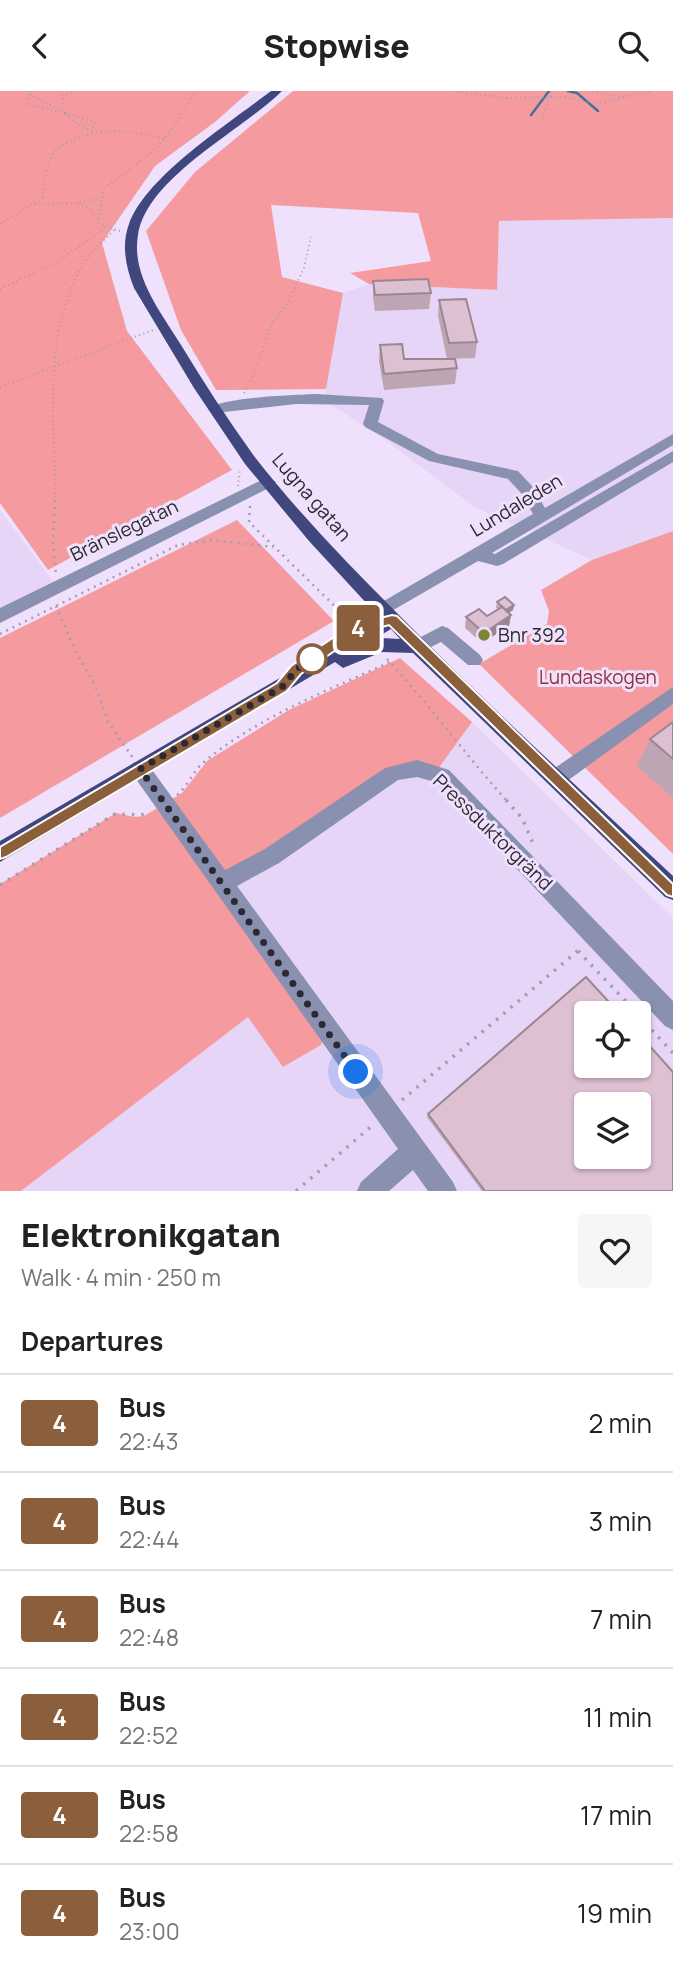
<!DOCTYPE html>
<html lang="en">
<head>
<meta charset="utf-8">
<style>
	:root { --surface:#fff; --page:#f6f6f6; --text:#222; --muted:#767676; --line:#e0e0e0 }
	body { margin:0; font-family:Manrope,sans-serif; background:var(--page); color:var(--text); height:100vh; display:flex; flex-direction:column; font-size:26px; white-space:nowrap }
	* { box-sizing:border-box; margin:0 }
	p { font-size:23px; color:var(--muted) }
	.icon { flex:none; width:38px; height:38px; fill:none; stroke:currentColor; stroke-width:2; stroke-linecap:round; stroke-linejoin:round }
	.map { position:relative; height:1100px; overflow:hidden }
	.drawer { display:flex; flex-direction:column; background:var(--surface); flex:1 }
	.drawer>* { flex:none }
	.badge { padding:0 14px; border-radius:5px; font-size:24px; line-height:46px }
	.tools { position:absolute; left:574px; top:910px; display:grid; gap:14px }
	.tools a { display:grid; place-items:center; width:77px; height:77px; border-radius:7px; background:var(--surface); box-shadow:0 2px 5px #0004; font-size:35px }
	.you { position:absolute; width:35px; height:35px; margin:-18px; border:5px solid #fff; border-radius:50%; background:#1a73e8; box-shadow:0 0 0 10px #1a73e833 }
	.map>.badge { position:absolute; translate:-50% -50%; box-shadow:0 0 0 4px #fff }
	h2 { padding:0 21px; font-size:26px; line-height:63px }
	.round { display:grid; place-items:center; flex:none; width:74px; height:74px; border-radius:7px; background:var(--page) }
	.head { display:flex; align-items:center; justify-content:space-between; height:119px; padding:0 21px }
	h1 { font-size:33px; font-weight:800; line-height:52px }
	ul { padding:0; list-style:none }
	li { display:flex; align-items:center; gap:21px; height:98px; padding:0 21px; border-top:2px solid var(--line) }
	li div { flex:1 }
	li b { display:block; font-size:26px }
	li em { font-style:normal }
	li .badge { min-width:77px; font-weight:700; text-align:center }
	header { display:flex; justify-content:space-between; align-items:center; height:91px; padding:0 21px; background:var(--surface); font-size:32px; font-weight:800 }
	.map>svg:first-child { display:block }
</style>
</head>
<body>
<header><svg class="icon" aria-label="back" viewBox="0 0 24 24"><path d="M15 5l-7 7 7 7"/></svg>Stopwise<svg class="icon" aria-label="search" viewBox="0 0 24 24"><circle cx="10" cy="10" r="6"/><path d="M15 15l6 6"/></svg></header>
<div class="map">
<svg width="673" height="1100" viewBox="0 0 673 1100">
	<rect width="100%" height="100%" fill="#efe1fc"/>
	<path fill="#e6d5f7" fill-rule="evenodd" d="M673,127v313l-81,29 -116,-52 -92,-69 -57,-37 -1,-13 17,-96 26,-9 128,6 2,-69z
		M0,419l55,74 -55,27z
		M472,631l201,196v273h-652l227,-174 -24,-132 169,-115 42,3zM586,922h53v53h-53zM586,1013h53v53h-53z"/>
	<path fill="#f59ba0" d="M0,0h250l-35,31 -60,44 -53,77 25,88 105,139 -184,100 -48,-67z
		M293,0h380v127l-174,3 -2,69 -128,-6 -19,-11 81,-12 -13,-48 -147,-8 11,72 61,16 -17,96 -110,1 -35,-60 -35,-99 49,-59z
		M237,429l97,101 -334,197v-180z
		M673,440v323l-194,-190 68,-40 2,-13 -8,-21 51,-30z
		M400,567l72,64 -37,51 -18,-6 -193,118 101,143 -4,17 -38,22 -35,-50 -227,174h-21v-307l116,-71 18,4 10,-1 38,-23 25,-32 82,-51z"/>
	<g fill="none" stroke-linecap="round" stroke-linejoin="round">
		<path stroke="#41739a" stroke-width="2.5" d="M568,0l9,2 21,18
			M531,24l18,-24"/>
		<path stroke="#a69bb0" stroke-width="2" stroke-dasharray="1 3.5" stroke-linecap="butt" d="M31,0l-2,3 31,16
			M453,0l52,7 61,-1 29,7 57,-13
			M592,0l35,7
			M29,3l-3,10 39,9
			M65,22l30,9 -3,9 -18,-9z
			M65,22l-3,-17 14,-5
			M542,27l11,-27
			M78,112l11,5 8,10
			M35,113l43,-1 26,-6
			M0,133l42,-26c4,-14 3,-31 10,-43 5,-8 14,-12 22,-15 32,-14 60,-9 92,-1
			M120,140l-22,-8 6,-35c41,-29 69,-49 90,-97
			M0,198l57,-27 49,-35
			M0,296l153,-57
			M244,302l16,-34 12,-36 15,-18 17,-37 7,-31
			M238,395l2,-17
			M55,411c1,-81 -16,-179 36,-249 6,-8 16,-15 23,-23"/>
		<path stroke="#a69bb0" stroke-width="2.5" stroke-dasharray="2 5" stroke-linecap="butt" d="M55,409l-2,43 3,31
			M250,415l-1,16 106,104
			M56,515l20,46 20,35 12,35 25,36
			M337,540l14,-8
			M0,543l178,-89 33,-5 62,7
			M387,568c43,46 79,97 121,143
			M177,704c11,-9 16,-24 27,-33 54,-45 123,-71 186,-100"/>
		<path stroke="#a69bb0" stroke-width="3.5" stroke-dasharray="2.5 7" stroke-linecap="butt" d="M506,709l16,18 13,30
			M0,794l115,-71 26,1 9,-3
			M578,860l59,62
			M639,925l34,37
			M402,1009l179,-152
			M296,1100l77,-66"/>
		<path fill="#8990b0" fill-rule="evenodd" d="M316,303l66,4 2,3 -6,21 60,32 80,17 14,15 13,22 128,-74v11l-181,108 3,1 178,-103v11l-170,102 -6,2 -19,-5 -95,55 -6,-1 -3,-5 3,-5 156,-91 -12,-21 -13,-14 -79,-18 -64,-34 -2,-3 6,-19 -73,-1 -81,9 -7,-4c13,-12 87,-14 108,-15z
			M268,386l8,5 -3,4 -273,137v-15z
			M442,535l6,2 32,27 3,5 -3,5h-12l-27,-23 -22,11 -6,-2 -3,-5 3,-5z
			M673,596v17l-110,80 -7,3 -7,-3 -3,-6 3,-6z
			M140,670l7,2 78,107 40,-21 120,-81 32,-8 32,10 224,231v29l-8,-4 -230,-244 -18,-5 -19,3 -119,83 -42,23 216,296 4,9h-29l-15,-21 -24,21h-32l4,-9 37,-33 -265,-374 -3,-6 3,-6z"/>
		<path fill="#3f477e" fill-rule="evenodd" d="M271,0h11c-39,39 -135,86 -144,144 -7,41 23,77 43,110 23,38 47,75 73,111 42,54 91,105 139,153 90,92 186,179 280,267v24l-8,-3 -252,-244 -31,-1 -39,16 -8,-6 -335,200v-21l381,-222 -72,-78 -64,-77 -51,-76 -60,-100c-8,-20 -13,-43 -5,-64 17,-48 102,-102 142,-133zM391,538l9,10 -19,-1 -15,6z"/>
	</g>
	<path fill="#bea5b4" d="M373,190l58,12 -2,16 -54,2 -2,-14z
		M439,209l38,42 -2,16 -28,1 -9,-43z
		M380,254l24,14 53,9 -2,16 -71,6 -5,-29z
		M497,511l17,3 -1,5 -4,3 2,2 -2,11 -27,17 -17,-15 1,-11 21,-1 11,-7 -2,-1z
		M673,631v76l-36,-32 13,-27z
		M428,1023l245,77h-191l-55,-74z"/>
	<path fill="#9b8692" d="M514,514l-1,5 -8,5 1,-5z
		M511,524l-2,11 -27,17 2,-10z"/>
	<path fill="#ddc0d1" stroke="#9b8692" stroke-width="2" fill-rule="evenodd" d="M428,188l3,14 -56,2 -2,-14z
		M466,208l11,43 -28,1 -10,-43z
		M402,253l2,15h51l2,9 -73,6 -4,-29z
		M505,506l9,8 -8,5 -9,-8z
		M502,516l9,8 -27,18 -18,-16 13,-8 8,7z
		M673,631v37l-23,-20z
		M586,886l33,36h-33v53h53v-32l34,38v119h-188l-57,-77zM586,1013h53v53h-53z"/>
	<path fill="#8b5e3c" stroke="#fff" stroke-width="2" d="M392,524l5,1 276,268v13l-6,-2 -278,-270 -28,8 -60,41 -14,17 -281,166 -6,2v-12l277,-164 14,-17 61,-41z"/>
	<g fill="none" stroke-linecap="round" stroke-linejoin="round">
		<path stroke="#2d2832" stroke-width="7" stroke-dasharray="0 12.6" d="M312,568l4,-3 -20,14 -14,17 -142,82 216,303"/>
	</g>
	<circle fill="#7b8735" stroke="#efe1fc" stroke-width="2.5" cx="484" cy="544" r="7"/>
	<circle fill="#fff" stroke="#8b5e3c" stroke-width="3.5" cx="312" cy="568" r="14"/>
	<g text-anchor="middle" stroke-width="6" stroke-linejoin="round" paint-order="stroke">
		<g font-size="19" fill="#2d2832" stroke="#efe1fc">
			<text transform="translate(312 406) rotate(49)" y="7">Lugna gatan</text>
			<text transform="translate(516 414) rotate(-31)" y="7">Lundaleden</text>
			<text transform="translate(124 439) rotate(-26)" y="7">Bränslegatan</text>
			<text transform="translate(493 741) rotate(44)" y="7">Pressduktorgränd</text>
		</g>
		<g font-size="19" fill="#2d2832" stroke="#efe1fc" text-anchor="start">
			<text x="498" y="551">Bnr 392</text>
		</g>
		<g font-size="19" fill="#942d3c" stroke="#efe1fc">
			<text x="598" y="593">Lundaskogen</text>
		</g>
	</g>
</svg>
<div class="tools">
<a><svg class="icon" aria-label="locate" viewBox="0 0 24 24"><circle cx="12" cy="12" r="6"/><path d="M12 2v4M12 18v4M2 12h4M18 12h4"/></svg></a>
<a><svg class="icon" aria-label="layers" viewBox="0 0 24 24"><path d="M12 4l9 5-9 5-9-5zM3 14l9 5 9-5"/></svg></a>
</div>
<div class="you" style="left:356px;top:981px"></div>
<b class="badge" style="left:358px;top:537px;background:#8b5e3c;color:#fff">4</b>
</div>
<section class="drawer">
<div class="head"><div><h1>Elektronikgatan</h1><p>Walk · 4 min · 250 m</p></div><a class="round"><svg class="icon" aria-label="heart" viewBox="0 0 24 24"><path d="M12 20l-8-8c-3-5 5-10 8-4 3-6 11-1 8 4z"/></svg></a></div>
<h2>Departures</h2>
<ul>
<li><span class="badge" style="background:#8b5e3c;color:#fff">4</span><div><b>Bus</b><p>22:43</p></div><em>2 min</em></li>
<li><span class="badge" style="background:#8b5e3c;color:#fff">4</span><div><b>Bus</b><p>22:44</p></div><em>3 min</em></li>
<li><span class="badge" style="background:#8b5e3c;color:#fff">4</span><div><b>Bus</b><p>22:48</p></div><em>7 min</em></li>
<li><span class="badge" style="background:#8b5e3c;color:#fff">4</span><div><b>Bus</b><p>22:52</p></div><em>11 min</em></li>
<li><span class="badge" style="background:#8b5e3c;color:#fff">4</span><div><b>Bus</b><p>22:58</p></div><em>17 min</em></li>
<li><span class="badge" style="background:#8b5e3c;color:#fff">4</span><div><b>Bus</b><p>23:00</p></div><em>19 min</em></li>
</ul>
</section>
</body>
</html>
